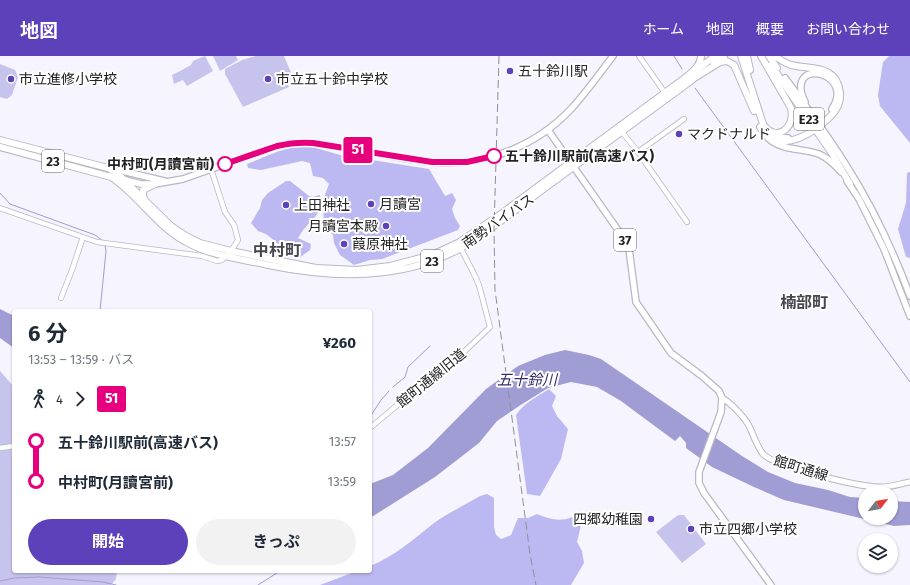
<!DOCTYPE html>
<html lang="ja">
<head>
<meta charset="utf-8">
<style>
	:root { --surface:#fff; --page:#f2f2f3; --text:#1f2937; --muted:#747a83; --accent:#5c41ba }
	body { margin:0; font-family:"Fira Sans","Noto Sans JP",sans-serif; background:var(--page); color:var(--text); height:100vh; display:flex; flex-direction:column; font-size:15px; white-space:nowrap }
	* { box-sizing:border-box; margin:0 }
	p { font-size:13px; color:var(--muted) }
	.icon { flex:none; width:22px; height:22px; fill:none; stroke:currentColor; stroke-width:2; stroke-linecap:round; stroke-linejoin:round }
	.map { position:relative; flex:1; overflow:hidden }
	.side { position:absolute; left:12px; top:253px; width:360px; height:264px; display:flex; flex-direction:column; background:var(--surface); border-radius:4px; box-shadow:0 1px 3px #0004 }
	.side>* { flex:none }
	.badge { padding:0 8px; border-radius:3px; font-size:14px; line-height:26px }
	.needle { width:26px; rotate:59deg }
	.tools { position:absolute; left:858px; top:429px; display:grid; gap:8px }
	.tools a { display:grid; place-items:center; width:40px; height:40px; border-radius:50%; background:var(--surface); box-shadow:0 1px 3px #0004; font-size:20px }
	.map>.badge { position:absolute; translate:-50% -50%; box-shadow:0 0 0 2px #fff }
	.legs { display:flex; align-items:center; gap:6px; height:44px; padding:0 16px; font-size:13px }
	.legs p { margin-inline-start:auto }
	.summary { display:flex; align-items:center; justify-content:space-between; height:68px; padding:0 16px }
	h1 { font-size:22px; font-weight:700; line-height:30px }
	.button { display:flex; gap:8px; margin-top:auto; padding:8px 16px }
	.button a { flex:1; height:46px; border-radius:24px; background:var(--accent); color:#fff; font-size:16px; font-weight:700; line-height:46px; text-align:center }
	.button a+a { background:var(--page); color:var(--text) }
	ul { padding:0 16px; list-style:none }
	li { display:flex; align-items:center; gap:14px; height:40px; font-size:15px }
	li i { display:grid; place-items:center; width:6px; height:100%; margin:0 5px; background:currentColor }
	li i::after { content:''; width:10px; height:10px; margin:-5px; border:3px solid; border-radius:50%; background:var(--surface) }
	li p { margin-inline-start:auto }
	li:first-child i { background:linear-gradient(#0000 50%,currentColor 0) }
	li:last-child i { background:linear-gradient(currentColor 50%,#0000 0) }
	header { display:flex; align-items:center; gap:24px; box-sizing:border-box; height:56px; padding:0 20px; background:var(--accent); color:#fff }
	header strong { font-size:19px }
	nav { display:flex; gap:22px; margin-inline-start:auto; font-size:14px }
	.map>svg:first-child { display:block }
</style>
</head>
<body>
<header>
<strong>地図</strong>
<nav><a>ホーム</a><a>地図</a><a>概要</a><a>お問い合わせ</a></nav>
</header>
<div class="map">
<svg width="910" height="529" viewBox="0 0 910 529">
	<rect width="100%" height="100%" fill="#f5f4ff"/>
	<path fill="#c6c4ec" d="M205,0l8,15 -26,15 -4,-6 -9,4 -2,-9 10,-5 9,-5 2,-4z
		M213,0h23l2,4 -18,11z
		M256,0h28l9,21 -6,4 2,6 -46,20 -18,-33v-5l17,-9z
		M0,8l15,6 3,7 -6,18 -5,4 -7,-2z
		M0,315l14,16v184h103l-1,8 -5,6h-111z
		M678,459h6l22,29 -24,19 -26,-31z"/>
	<path fill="#bcb8f1" d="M889,0h21v87l-30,-37 -2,-11 5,-33z
		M294,91h19l27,8 89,14 16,27 7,-3 4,7 -4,9 3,9 5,8 -2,4 -76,29 -12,1 -16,5 -14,-10 -6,-12 -1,-8 -9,-10 -1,-25 6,-16 -6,-6 -10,-2 -3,-13 -8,-2 -41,9 -13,-2 -1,-4c16,-6 29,-13 47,-17z
		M910,116v86l-4,-1 -8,-28 8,-26 1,-30z
		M286,125h4l19,15 3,1 8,-2 1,13 -6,9 -12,13 -5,8 13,6 -1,6 -11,8 -8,-1 -16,-16 -9,-7 -8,-3 -7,-8 9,-15 2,-8 6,-7z
		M549,333l7,7 -4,10 5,10 11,13 -7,30 -21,37 -13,-2 -11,-79c8,-12 22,-19 33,-26z
		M487,438l7,4v29l2,8 5,4 10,-4 7,-17h10l9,-4c15,7 32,9 44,-3v14l-4,17 5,9 2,12 -13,22h-251l37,-14h13v-5c25,-10 44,-27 64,-43 14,-10 31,-18 46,-27z"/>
	<path fill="#a09cd4" d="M0,253l14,7v32l-14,-10z
		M565,294l24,5 12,4 141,97 26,16 27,11 33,7 22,7 15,1v20h26v-17l19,1v23l-16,1 -110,-26 -30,-13 -42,-20 -26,-19v-5l-6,-7 -5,5 -54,-40 -24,-14 -26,-5 -23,6 -29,18 -22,15 -18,22 -44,34 -65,41v-34l23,-9 35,-27 58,-59 32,-23 27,-11z"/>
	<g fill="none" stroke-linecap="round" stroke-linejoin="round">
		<path stroke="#a09cd4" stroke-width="1" d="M674,0l8,13
			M695,32l215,294
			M0,137l10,11 85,31 8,6
			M100,255l6,-60 -1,-6
			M393,331l12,-10 3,-10 22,-21
			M370,361l11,-17 8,-9
			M0,525l14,-3 25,-1 64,5 13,3
			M258,529l22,-14"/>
		<defs>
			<path id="tertiary" d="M639,0l26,37
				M622,76l16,20 49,70
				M638,96l46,-33
				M0,152l97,34 105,14 15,5 5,-1 9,-9 7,-11 -4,-15 -9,-13 -14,-43
				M61,242l11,-28 11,-33
				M370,372l56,-47 39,-30 25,-24 -11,-42 -6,-13 -14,-27
				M0,392l14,-2"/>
			<path id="secondary" d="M722,342c8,4 21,18 26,26 5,9 8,21 15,30 12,13 94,32 114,33 11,1 22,-3 33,-5"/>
			<path id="primary" d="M785,22c21,28 42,57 61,87 26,41 47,85 64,131
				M805,46c-22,-46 52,-31 27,7
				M548,74l79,113 2,6 7,53 35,51 31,23 17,15 3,7 -1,14 -22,60v11l5,10 67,92
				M769,76l8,5 11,1
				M768,82c14,13 34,10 51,16 9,4 16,11 22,18
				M110,112l54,13
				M110,120l31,8h14l28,-5 94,-33c30,-8 61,1 91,6 25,4 50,10 75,11 48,1 95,-19 128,-54 15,-16 28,-35 42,-53
				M847,125l12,18 25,50 26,67"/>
			<path id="trunk" d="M714,7l10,-7
				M694,16l21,-16
				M0,84l108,28 10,6 53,52 15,10 14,7 31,8 85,17 41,2 33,-4 42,-11 26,-12 43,-29 184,-136
				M0,91l111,30c29,19 47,52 79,67 23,12 52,15 78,21 64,13 133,16 193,-17 34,-20 64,-46 96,-69 45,-33 90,-66 135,-99
				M144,143l-1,-4v-5l12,-6"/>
			<path id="motorway" d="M741,0l22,68c12,19 33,5 28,-16l-30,-52
				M747,0l3,14
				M769,0l8,12
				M775,0c5,4 10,7 16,9 20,5 46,-1 49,28 1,13 -7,22 -17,30
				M771,9l60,87 19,32
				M682,25c7,-7 19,-14 19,-25
				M688,26l32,-20 7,-1 7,4 20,46
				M760,71c13,22 36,15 54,3"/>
		</defs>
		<use href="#tertiary" stroke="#b8b8c5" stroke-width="6"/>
		<use href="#secondary" stroke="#b8b8c5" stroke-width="7"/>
		<use href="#primary" stroke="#b8b8c5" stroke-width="8"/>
		<use href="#trunk" stroke="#b8b8c5" stroke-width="8"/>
		<use href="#motorway" stroke="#b8b8c5" stroke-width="8"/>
		<use href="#tertiary" stroke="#fff" stroke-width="4.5"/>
		<use href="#secondary" stroke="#fff" stroke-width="5"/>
		<use href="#primary" stroke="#fff" stroke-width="5.5"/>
		<use href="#trunk" stroke="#fff" stroke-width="6"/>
		<use href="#motorway" stroke="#fff" stroke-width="6"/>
		<path stroke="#8f8f97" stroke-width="1" stroke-dasharray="8 4" stroke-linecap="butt" d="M499,0l-5,174 1,60 35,264 6,31"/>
	</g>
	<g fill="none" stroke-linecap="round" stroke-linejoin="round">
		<defs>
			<path id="line-1" d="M225,108l52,-18c13,-3 24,-4 36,-3l119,19h35l27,-6"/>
		</defs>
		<use href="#line-1" stroke="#fff" stroke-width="9"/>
		<use href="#line-1" stroke="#e6007e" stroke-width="6"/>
	</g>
	<g fill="#5c41ba" stroke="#fff" stroke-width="1.5">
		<circle cx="510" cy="15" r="4"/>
		<circle cx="11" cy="23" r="4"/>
		<circle cx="268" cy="23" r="4"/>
		<circle cx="679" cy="78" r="4"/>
		<circle cx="371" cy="148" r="4"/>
		<circle cx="286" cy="149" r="4"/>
		<circle cx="386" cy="170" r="4"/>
		<circle cx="344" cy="188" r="4"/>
		<circle cx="651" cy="463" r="4"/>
		<circle cx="691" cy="473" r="4"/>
	</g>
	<g fill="#fff" stroke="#e6007e" stroke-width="2">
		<circle cx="494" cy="100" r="7"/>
		<circle cx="225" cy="108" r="7"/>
	</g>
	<g text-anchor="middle" stroke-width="4" stroke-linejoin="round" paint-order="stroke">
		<g fill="#fff" stroke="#646467" stroke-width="1">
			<rect x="794" y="52" width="30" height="22" rx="3"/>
			<rect x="42" y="94" width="22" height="22" rx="3"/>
			<rect x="614" y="173" width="22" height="22" rx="3"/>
			<rect x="421" y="194" width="22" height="22" rx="3"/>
		</g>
		<g font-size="13" font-weight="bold" fill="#222226">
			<text x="809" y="68">E23</text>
			<text x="53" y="110">23</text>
			<text x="625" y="189">37</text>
			<text x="432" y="210">23</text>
		</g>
		<g font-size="14" fill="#222226" stroke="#fff" text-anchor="start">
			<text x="518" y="20">五十鈴川駅</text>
			<text x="19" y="28">市立進修小学校</text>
			<text x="276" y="28">市立五十鈴中学校</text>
			<text x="687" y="83">マクドナルド</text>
			<text x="379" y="153">月讀宮</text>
			<text x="294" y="154">上田神社</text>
			<text x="378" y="175" text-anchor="end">月讀宮本殿</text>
			<text x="352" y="193">葭原神社</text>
			<text x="643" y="468" text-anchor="end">四郷幼稚園</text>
			<text x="699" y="478">市立四郷小学校</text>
		</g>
		<g font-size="14" font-weight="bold" fill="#222226" stroke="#fff" text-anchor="start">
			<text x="505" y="105">五十鈴川駅前(高速バス)</text>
			<text x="214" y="113" text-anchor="end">中村町(月讀宮前)</text>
		</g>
		<g font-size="14" fill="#222226" stroke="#fff">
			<text transform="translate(498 165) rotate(-35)" y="5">南勢バイパス</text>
			<text transform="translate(431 322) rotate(-39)" y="5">館町通線旧道</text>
			<text transform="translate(801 412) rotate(17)" y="5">館町通線</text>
		</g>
		<g font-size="15" font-style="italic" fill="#372b6e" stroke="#fff">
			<text x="527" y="329">五十鈴川</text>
		</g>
		<g font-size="16" font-weight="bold" fill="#464550" stroke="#fff">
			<text x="277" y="200">中村町</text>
			<text x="804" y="252">楠部町</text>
		</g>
	</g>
</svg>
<div class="tools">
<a><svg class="needle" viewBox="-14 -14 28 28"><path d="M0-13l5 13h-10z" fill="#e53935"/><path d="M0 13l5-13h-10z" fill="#747a83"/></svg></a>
<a><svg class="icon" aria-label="layers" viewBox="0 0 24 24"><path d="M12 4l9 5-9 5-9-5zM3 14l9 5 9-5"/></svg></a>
</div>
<b class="badge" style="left:358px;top:94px;background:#e6007e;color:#fff">51</b>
<section class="side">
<div class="summary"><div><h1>6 分</h1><p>13:53 – 13:59 · バス</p></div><b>¥260</b></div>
<div class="legs"><svg class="icon" aria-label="walk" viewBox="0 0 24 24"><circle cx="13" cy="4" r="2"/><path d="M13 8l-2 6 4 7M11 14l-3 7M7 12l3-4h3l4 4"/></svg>4<svg class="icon" aria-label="forward" viewBox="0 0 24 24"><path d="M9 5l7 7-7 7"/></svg><b class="badge" style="background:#e6007e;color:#fff">51</b></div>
<ul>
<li><i style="color:#e6007e"></i><b>五十鈴川駅前(高速バス)</b><p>13:57</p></li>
<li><i style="color:#e6007e"></i><b>中村町(月讀宮前)</b><p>13:59</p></li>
</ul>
<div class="button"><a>開始</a><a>きっぷ</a></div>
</section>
</div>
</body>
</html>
